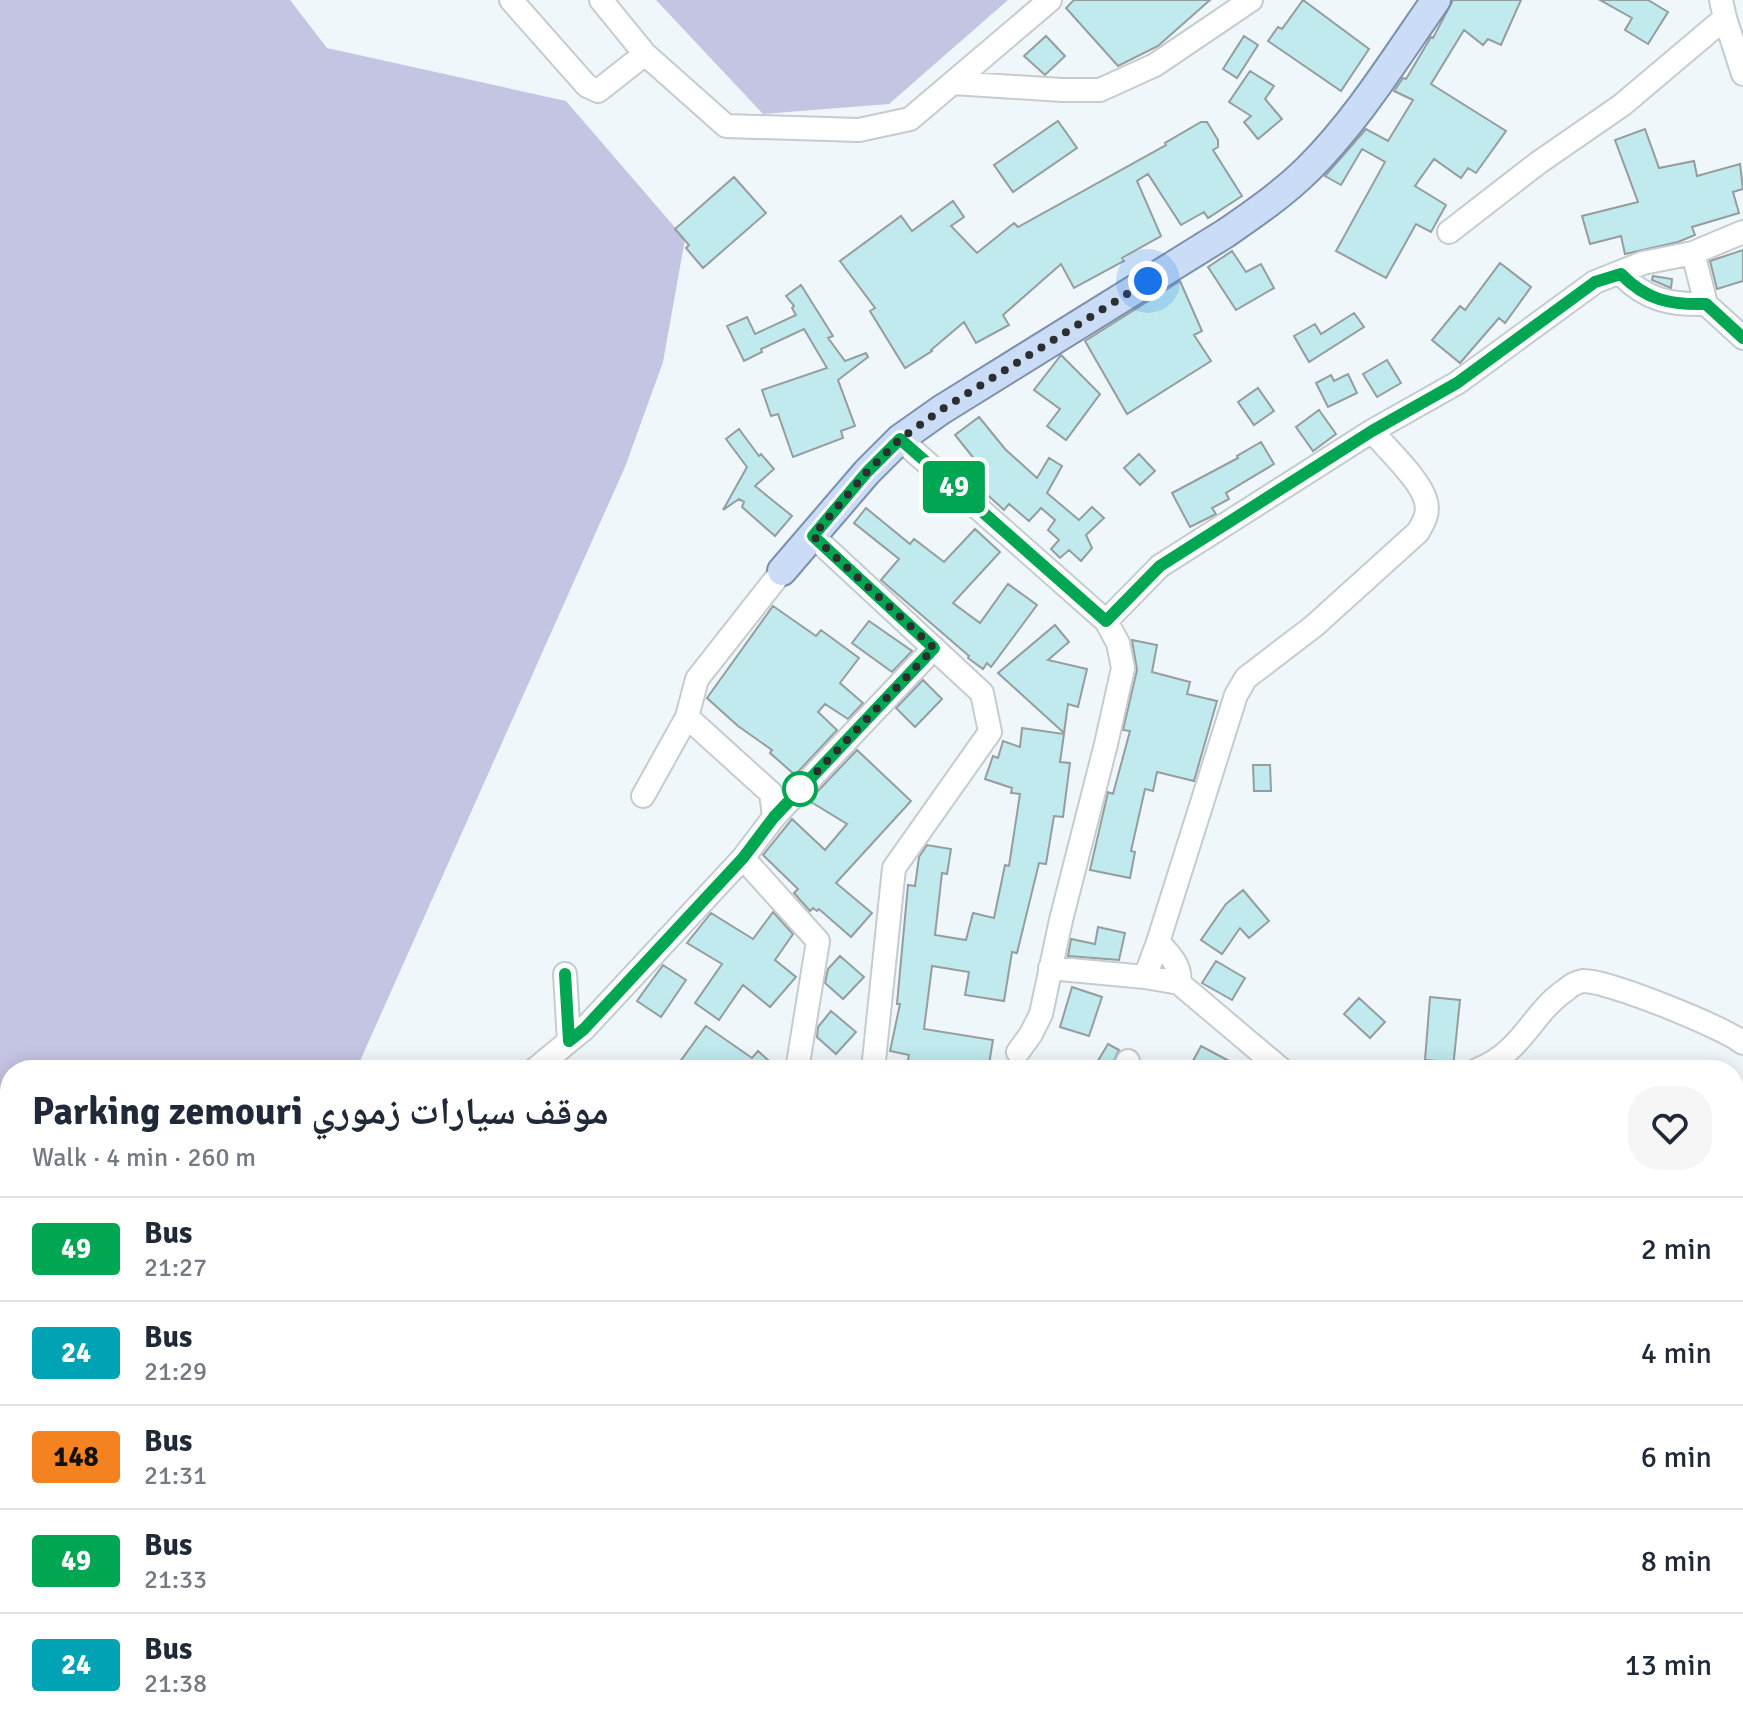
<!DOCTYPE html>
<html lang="en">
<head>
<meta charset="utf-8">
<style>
	:root { --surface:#fff; --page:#f6f6f7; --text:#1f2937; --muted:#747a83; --line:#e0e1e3 }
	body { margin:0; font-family:Signika,"Noto Naskh Arabic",sans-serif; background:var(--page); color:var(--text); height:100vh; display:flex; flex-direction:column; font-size:30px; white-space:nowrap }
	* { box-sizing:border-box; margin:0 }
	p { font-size:26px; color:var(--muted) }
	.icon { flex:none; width:44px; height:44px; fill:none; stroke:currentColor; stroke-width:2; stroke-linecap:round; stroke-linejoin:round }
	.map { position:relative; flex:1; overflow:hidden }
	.details { position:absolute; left:0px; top:1060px; width:1744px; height:672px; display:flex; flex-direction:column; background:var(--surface); border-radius:32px 32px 0 0; box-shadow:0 4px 20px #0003 }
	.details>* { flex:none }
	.badge { padding:0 16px; border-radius:6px; font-size:28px; line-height:52px }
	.you { position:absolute; width:40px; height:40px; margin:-20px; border:6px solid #fff; border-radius:50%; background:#1a73e8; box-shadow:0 0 0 12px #1a73e833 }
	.map>.badge { position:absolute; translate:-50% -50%; box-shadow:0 0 0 4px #fff }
	.round { display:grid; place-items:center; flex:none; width:84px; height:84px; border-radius:32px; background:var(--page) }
	.summary { display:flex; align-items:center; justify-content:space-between; height:136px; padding:0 32px }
	h1 { font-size:38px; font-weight:700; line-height:60px }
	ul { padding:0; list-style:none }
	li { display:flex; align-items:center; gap:24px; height:104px; padding:0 32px; border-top:2px solid var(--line) }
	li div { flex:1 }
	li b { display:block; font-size:30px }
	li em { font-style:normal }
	li .badge { min-width:88px; font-weight:700; text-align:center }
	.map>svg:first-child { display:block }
</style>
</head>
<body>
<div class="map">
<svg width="1743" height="1732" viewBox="0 0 1743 1732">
	<rect width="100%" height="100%" fill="#f0f7fb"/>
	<path fill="#c4c4e3" d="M0,0h290l37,48 239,53 119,138 -22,123 -38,105 -269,603h-346v430l-10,10z
		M656,0h352l-119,104 -126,10z"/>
	<path fill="#c1eaee" stroke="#959d9e" stroke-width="2" d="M1074,0h136l-52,46 -40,20 -52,-58z
		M1303,0l66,49 -28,42 -73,-50 10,-14 4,2z
		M1453,0h68l-20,45 -13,-6 -5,6 -19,-15 -33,54 75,47 -30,42 -8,-5 -7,10 -27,-19 -19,27 31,19 -15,27 -15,-8 -30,54 -50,-27 49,-89 -23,-13 -21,36 -16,-9 41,-47 22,12 25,-41 -19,-9 9,-13 3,1 25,-42 2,1z
		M1600,0h48l20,12 -20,32 -23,-14 7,-12z
		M1046,36l19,20 -20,19 -21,-19z
		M1244,36l14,9 -21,33 -14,-9z
		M1250,71l24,15 -9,13 17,20 -24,20 -14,-17 7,-6 -22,-14z
		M1058,121l19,27 -64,44 -19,-27z
		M1201,122h6l11,18v7l-5,3 29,46 -34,22 -4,-6 -23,13 -33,-51 -11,7 24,55 -39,22 2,3 -50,27 -13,-24 -58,51 6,10 -33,18 -12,-21 -33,28 1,1 -27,17 -35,-57 5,-3 -35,-47 61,-45 11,15 41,-30 11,16 -13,9 26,27 37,-30 4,4 148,-82 -1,-2z
		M1645,129l14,39 35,-7 3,15 43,-12 3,25 -10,3 6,21 -47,14 3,8 -17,7 -53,12 -4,-18 -31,8 -8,-28 56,-14 -23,-62z
		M734,177l32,36 -63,55 -17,-20 3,-3 -14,-16z
		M1743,250v31l-26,8 -7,-28z
		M1232,251l14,21 15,-8 13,24 -38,22 -28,-43z
		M1500,263l31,24 -26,36 -6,-5 -39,45 -28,-23 28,-34 5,4z
		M1653,276l19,3 -1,9 -19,-8z
		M1180,281l22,50 -8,4 17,26 -84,53 -42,-73z
		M801,285l32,51 -5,2 17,23 21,-8 2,4 -30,23 17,46 -14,5 2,7 -50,19 -15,-43 -7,2 -9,-26 65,-22 -23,-39 -43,20 1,3 -18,9 -17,-35 20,-9 8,17 41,-19 -4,-7 2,-2 -8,-10z
		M1354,313l10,14 -55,35 -15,-26 21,-12 6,10z
		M1061,355l39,39 -34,46 -19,-14 13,-17 -26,-19z
		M1387,360l14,23 -24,14 -14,-23z
		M1348,374l9,19 -29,14 -12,-24 15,-8 3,6z
		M1258,388l16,23 -20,14 -16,-23z
		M1319,410l17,24 -23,17 -17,-24z
		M979,417l26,32 32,29 12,-20 13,8 -15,27 32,27 13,-13 12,11 -18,17 6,13 -11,13 -12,-11 -9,8 -9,-9 8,-9 -11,-10 7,-10 -14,-12 -12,13 -20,-17 -5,6 -23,-21 5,-5 -12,-11 6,-7 -25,-31z
		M739,429l20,27 2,-2 13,15 -19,17 37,30 -17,20 -33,-29 2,-5 -5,-3 -16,11 24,-43 -21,-28z
		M1261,442l13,22 -48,29 3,6 -17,9 4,6 -26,13 -18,-34 66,-35 -1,-2z
		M1139,454l16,17 -15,14 -16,-17z
		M866,508l44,36 4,-5 30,23 31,-33 25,23 -47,51 27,20 28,-39 29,21 -46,62 -4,-4 -4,6 -15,-11 1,-2 -88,-76 18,-21 -45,-36z
		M773,606l43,30 5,-6 38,28 -19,25 23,20 -15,16 -23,-15 -7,8 19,18 -42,45 -25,-22 2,-3 -34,-24 -31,-28z
		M869,621l43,30 -20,21 -40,-29z
		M1055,625l14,17 -21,18 39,9 -9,38 -10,-3 -4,29 -66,-60z
		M1132,640l25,5 -5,27 38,10 -3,12 30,7 -23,80 -37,-9 -4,19 -8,-2 -14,62 4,1 -5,26 -40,-8 18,-78 5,2 17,-63 -7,-1 14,-60z
		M923,680l19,19 -27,28 -19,-19z
		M1022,728l42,6 -4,28 10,1 -7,54 -9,-1 -8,48 -7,-1 -22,90 -5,-1 -8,49 -39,-6 4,-23 -37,-6 -8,63 69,11 -5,30h-82l3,-15 -19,-4 10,-47h-3l11,-119 7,1 4,-29 8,-12 24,4 -4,25 -5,-1 -7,62 31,5 7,-27 21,5 11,-53 4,1 11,-72 -9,-1 1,-5 -27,-9 8,-23 5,2 5,-17 17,6z
		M857,750l54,51 -75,82 36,30 -21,24 -32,-28 -2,2 -4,-3 -3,3 -16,-18 4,-4 -35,-34 29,-36 33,31 22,-26 -36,-22 5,-9z
		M1253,765h17l1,26h-17z
		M1243,890l26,31 -20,17 -9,-10 -18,26 -21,-14 25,-36z
		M773,912l20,22 -18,26 21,17 -26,30 -27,-22 -24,35 -24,-17 27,-39 -35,-21 24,-30 42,26z
		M1098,927l27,6 -6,27 -51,-4 3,-17 24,5z
		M840,956l24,21 -21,22 -18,-16 3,-14z
		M1216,961l29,17 -13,22 -30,-17z
		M663,965l23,15 -25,37 -24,-16z
		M1072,987l30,10 -13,39 -29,-9z
		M1430,997l30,3 -7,68 -19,-2 1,-5 -10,-1z
		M1359,998l26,24 -15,16 -26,-24z
		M831,1011l25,21 -20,22 -19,-17 1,-10z
		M706,1026l46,32 6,-7 21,19h-105z
		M1108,1044l11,6 -9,20 -14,-6z
		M1201,1046l45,24h-58z"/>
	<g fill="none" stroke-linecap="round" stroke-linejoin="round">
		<defs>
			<path id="minor" d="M511,0l76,86 11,5 47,-37
				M601,0l44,54 81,72 133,4 51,-11 140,-119
				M1725,18l18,56
				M953,83l109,7h38l55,-25 96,-65
				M1449,232l89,-69 84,-58 103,-87 -4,-18
				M1693,253l13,51 37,34
				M1621,274c25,26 49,31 85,30
				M900,439l206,182 12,22 5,25 -17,76 -45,176 -20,94 -10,20 -13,18
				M813,536l169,157 8,39 -96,136 -21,202
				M1106,621l54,-55 212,-135 85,-48 138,-101 48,-19 50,-10 50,-21
				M643,796l44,-79
				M774,817l160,-169
				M743,858l75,83 -21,129
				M1158,942c11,12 24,24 21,41
				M1050,968l95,9 34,6 103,87
				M565,974l4,67
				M1145,977l13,-35 78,-247 10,-17 68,-52 104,-94c6,-10 11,-19 8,-30 -4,-21 -40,-54 -54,-71
				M534,1070l50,-41 159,-171 31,-41 -3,-24 -84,-76 10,-38 85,-108
				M1124,1070l4,-9
				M1477,1070c47,-19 54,-57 90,-81 4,-4 11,-7 16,-8 24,-1 140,46 160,62
				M698,1732l4,-10
				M872,1732l2,-10
				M978,1732l2,-10"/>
			<path id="major" d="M782,571l85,-99 33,-33 41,-29 285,-177c29,-20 58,-40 83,-65 49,-49 87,-111 127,-168"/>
		</defs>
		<use href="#minor" stroke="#c5cccf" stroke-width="26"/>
		<use href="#major" stroke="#7c90ad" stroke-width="32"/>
		<use href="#minor" stroke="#fff" stroke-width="22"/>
		<use href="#major" stroke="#cadcf6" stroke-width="28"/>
	</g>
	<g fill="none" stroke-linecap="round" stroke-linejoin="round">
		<defs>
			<path id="line" d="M565,974l4,67 15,-12 159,-171 31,-41 160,-169 -121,-112 54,-64 33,-33 206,182 54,-55 212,-135 85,-48 138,-101 26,-8c25,26 49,31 85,30l37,34"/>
		</defs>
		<use href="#line" stroke="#fff" stroke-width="18"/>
		<use href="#line" stroke="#00a651" stroke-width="12"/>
		<path stroke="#2c2f30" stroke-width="8" stroke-dasharray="0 14.4" d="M800,789l-6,7 140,-148 -121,-112 54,-64 33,-33 41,-29 207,-129"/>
	</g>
	<circle fill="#fff" stroke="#00a651" stroke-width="4" cx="800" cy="789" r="16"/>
</svg>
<div class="you" style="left:1148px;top:281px"></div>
<b class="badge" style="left:954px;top:487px;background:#00a651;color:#fff">49</b>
<section class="details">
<div class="summary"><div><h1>Parking zemouri موقف سيارات زموري</h1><p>Walk · 4 min · 260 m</p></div><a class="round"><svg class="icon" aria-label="heart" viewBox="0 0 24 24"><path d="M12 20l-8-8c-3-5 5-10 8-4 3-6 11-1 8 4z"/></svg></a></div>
<ul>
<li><span class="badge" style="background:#00a651;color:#fff">49</span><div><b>Bus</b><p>21:27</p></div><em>2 min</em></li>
<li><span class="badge" style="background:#00a3b4;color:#fff">24</span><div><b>Bus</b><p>21:29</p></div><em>4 min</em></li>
<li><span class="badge" style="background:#f58220;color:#111">148</span><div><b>Bus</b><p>21:31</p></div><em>6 min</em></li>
<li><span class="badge" style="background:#00a651;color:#fff">49</span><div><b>Bus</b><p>21:33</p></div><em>8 min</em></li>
<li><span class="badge" style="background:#00a3b4;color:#fff">24</span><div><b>Bus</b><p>21:38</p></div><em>13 min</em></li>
</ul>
</section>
</div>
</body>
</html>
